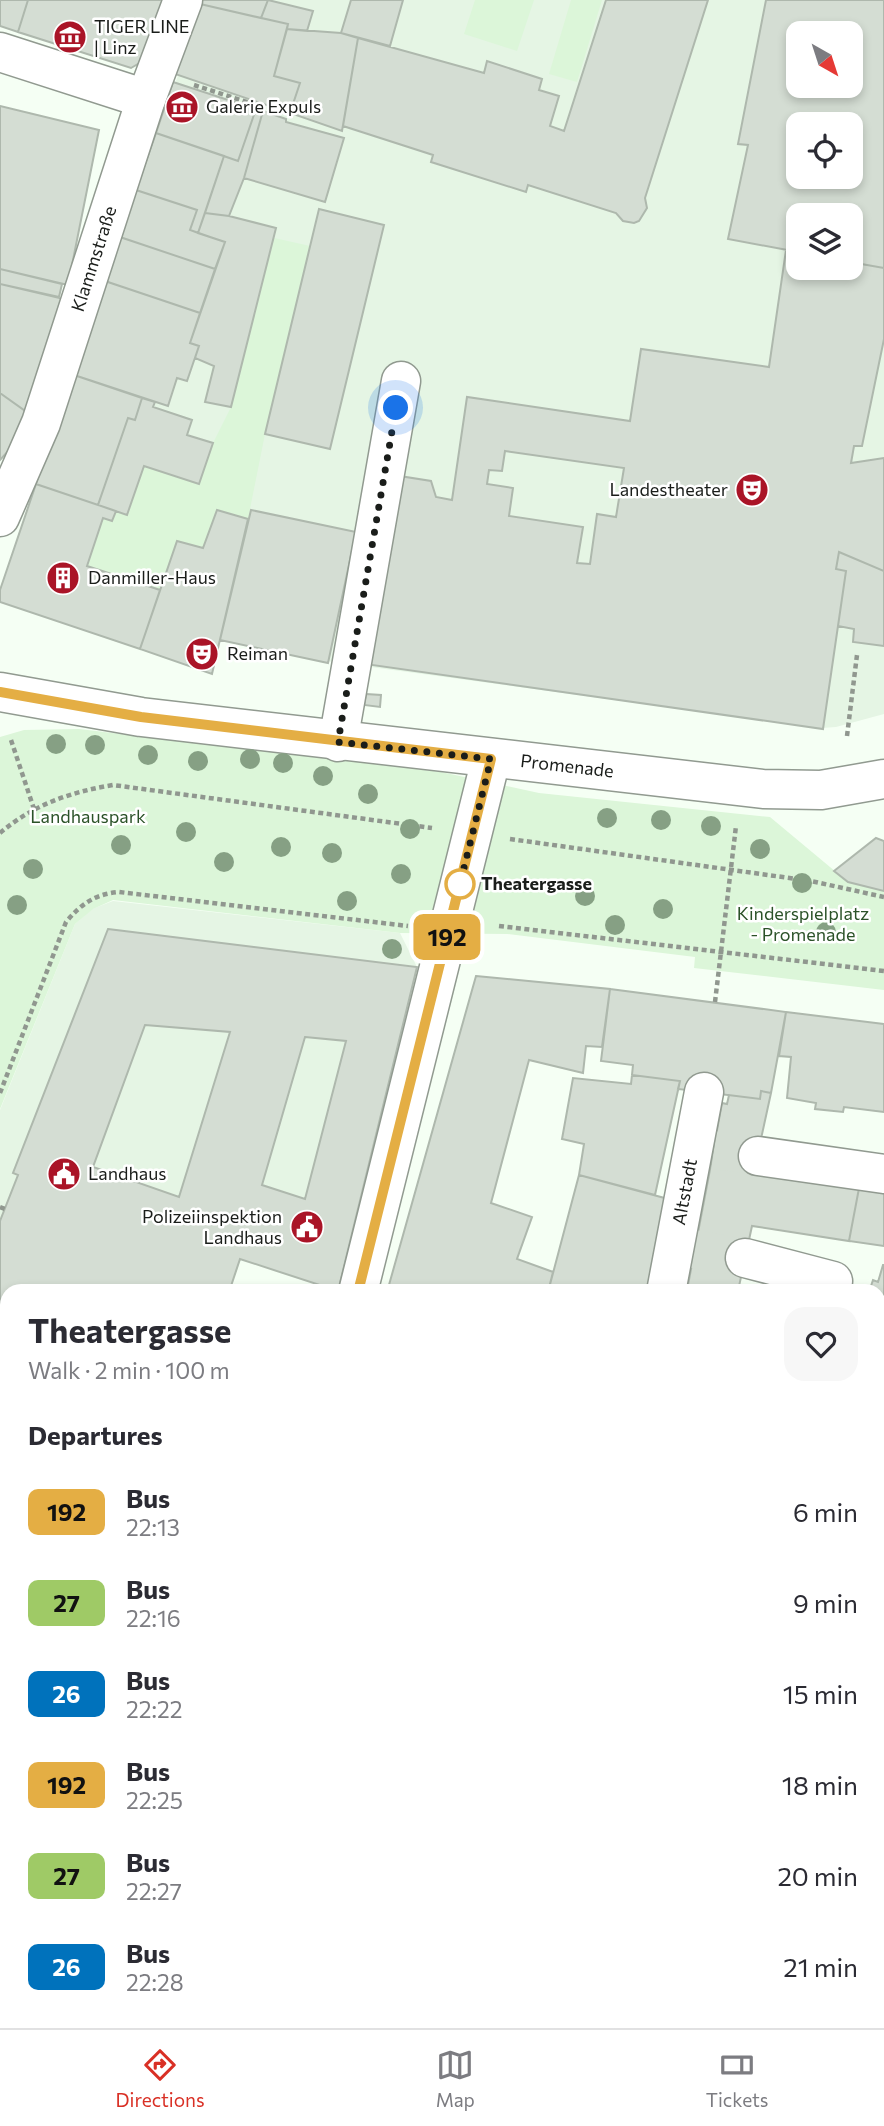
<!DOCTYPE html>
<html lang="en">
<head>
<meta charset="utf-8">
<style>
	:root { --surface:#fff; --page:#f7f7f7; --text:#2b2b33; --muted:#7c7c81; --line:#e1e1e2; --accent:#d93025 }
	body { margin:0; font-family:Commissioner,sans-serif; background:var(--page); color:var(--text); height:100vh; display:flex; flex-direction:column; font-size:26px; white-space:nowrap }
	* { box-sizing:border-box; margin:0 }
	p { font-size:23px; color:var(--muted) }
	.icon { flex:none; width:38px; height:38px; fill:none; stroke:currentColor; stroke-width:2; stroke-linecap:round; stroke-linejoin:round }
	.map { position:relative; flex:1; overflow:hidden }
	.drawer { position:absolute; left:0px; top:1284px; width:886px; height:744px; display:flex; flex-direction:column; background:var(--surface); border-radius:21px 21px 0 0; box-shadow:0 4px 10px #0003 }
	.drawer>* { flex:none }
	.badge { padding:0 14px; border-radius:10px; font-size:24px; line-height:46px }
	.needle { width:46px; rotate:141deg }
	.tools { position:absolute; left:786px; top:21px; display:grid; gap:14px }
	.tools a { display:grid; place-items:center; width:77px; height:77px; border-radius:14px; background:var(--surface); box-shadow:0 4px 10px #0003; font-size:35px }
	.you { position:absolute; width:35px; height:35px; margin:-18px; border:5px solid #fff; border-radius:50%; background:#1a73e8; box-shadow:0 0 0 10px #1a73e833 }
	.map>.badge { position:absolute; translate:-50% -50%; box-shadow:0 0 0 4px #fff }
	h2 { padding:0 28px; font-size:26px; line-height:63px }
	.round { display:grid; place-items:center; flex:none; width:74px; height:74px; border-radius:21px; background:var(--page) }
	.headline { display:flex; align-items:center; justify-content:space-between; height:119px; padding:0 28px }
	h1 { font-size:33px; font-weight:700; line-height:52px }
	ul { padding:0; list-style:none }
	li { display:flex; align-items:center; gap:21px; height:91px; padding:0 28px }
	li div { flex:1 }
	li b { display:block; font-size:26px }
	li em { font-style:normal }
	li .badge { min-width:77px; font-weight:700; text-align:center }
	.tab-bar { display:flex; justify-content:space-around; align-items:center; height:98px; border-top:2px solid var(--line); background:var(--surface); font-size:19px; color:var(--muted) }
	.tab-bar a { display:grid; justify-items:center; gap:4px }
	.tab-bar .current { color:var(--accent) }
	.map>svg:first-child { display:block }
</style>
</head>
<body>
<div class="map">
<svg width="884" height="2028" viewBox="0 0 884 2028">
	<rect width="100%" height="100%" fill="#f5fff4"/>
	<path fill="#e5f5e4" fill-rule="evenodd" d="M205,0h679v714l-48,13 -14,1 -496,-67 -106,-21 -8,34 -212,-72v-10l71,-218zM798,33h52v53h-52zM798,124h52v53h-52zM798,215h52v53h-52z
		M113,901l287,32 17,34 -79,324 -97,-32 -12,32 -222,1v602l-7,20v-804l75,-186 17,-15z"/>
	<path fill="#dcf6d9" d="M475,0h59l-17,51 -53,-17z
		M571,0h31l-25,82 -28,-8z
		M274,238l36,8 -45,188 -17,85 -31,-9 -14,38 -26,-7 -17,49 -73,-24 16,-48 9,3 4,-10 12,4 16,-49 69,-23 18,-36z
		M79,729l362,43 98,21 231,24 78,65 36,9v99l-190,-22 1,-11 -188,-23 -107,-1 -287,-33 -20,9 -18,15 -75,185v-372l24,-7z"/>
	<path fill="#d4ddd3" stroke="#aeb8ad" stroke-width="2" fill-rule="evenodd" d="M0,0h28l-10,32 -18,-6z
		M28,0h140l-25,61 -12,7 -113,-36z
		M201,0h67l-7,18 -61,-14z
		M268,0l45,11 -6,20 -20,-2 1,-5 -27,-6z
		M351,0h52l-13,46 -49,-13z
		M606,0h102l-63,198 2,10 -8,13 -5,2 -11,-2 -7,-8 -88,-28 -2,7 -95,-30 2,-7 -90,-29 15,-88 126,35 3,-12 55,18 -3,11 20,6 -9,30 14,5z
		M766,0h118v268l-34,-6v-47h-52v37l-70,-13 20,-94 -10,-1zM798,33h52v53h-52zM798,124h52v53h-52z
		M200,4l88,20 -14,52 26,7 -10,30 -115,-39z
		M287,29l54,4 17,5 -16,93 -52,-18 10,-30 -26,-7z
		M173,82l83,27 -18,52 -82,-28z
		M0,106l99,24 -31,155 -68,-16z
		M256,109l7,2 -19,67 -15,38 -24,-3 19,-57 14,5z
		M263,111l23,8v3l58,16 -19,64 -81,-24z
		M156,133l68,23 -26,77 -8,-3 7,-20 -61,-20z
		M136,190l61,20 -7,20 35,12 -10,27 -95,-32z
		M319,209l65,16 -54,224 -65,-15z
		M205,213l24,3 47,12 -45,179 -26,-5 9,-36 -19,-8 4,-12 -9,-3 35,-101 -27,-9z
		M120,237l95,32 -15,44 -95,-32z
		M786,250l12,2v16h52v-6l34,6v71l-22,107h-8l-3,17 33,-5v113l-45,-19 -3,17 10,2 -23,158 -458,-65 28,-189 38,6 5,16 16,3 15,-103 163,24 11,-72 128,18zM505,451l119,17 -8,49 -19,-3 -7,50 -13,-1 6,-36 -74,-11 4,-28 -26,-4 2,-14 13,1z
		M0,269l62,15 -3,13 -59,-13z
		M105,281l95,32 -10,30 9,3 -12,35 -10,-3 -9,28 -97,-32z
		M0,284l64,15 -33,116 -31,-22z
		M71,374l71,24 -7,22 -7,-2 -30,87 -62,-21z
		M0,393l31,22 -10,22 -21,23z
		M142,398l13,4 -2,5 39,13 -5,15 26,8 -14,41 -55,-18 -17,49 -29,-10 30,-87 7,2z
		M36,484l80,27 -4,10 -9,-3 -16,48 73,24 -20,59 -140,-47v-12z
		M217,510l31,9 -36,155 -72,-25 37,-108 26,7z
		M251,510l105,22 -28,131 -108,-23z
		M839,552l45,19v75l-31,-4 1,-13 -16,-3 8,-55 -10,-2z
		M366,694l15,1 -1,12 -16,-2z
		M876,838l8,3v50l-36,-9 -14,-11z
		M108,929l309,38 -79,324 -98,-32 -11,33h-103l-15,-6 -2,6h-102v108l-7,16v-195l18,-46 -5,-2zM145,1025l85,7 -51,165 -86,-30zM305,1037l41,4 -41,158 -43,-14z
		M476,976l134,13 -8,58 -16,-1 -3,27 -54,-13 -38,143 41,14 -15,42 36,13 -5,20h-161z
		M610,989l176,23 -15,81 -10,-2 -1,8 -82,-10 2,-8 -48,-6 1,-10 -32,-4z
		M786,1012l98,12v88l-40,-5 -1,5 -28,-3 1,-6 -29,-5 4,-41 -12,-1z
		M632,1075l48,6 -25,114 -76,-20 5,-31 -22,-5 11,-61 58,6z
		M761,1091l10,2 -12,55 -44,-7 7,-38 5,1 2,-9 31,4z
		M715,1141l44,7 -3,19 -44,-8z
		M712,1159l148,24 -11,58 -97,-15 -14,65 -50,-6z
		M579,1175l93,25 -25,92h-99z
		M860,1183l24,4v59l-35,-5z
		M883,1265h1v48l-6,-1v-20h-9l4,-12 5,2z
		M688,1285l50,6 -52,1z
		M878,1359l6,1v26l-6,18z
		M884,1386v107l-5,9 -1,-98z
		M0,1428l7,2v17l-7,19z
		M0,1483l7,2v102l-7,20z
		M7,1587v24l-7,-2z
		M0,1609l7,2v55l-7,-2z
		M7,1691v135l-7,-3v-121l2,1z
		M0,1823l7,3v46l-7,-2z
		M0,1870l7,2v24l-3,7 -4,-1z
		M878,1895l6,6v127h-31l-12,-7h37z
		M14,2021h84l-3,7h-84z
		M98,2021h114l-3,7h-114z
		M212,2021h45l-3,7h-45z
		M257,2021h12l16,7h-31z
		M269,2021h39l-3,7h-20z
		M308,2021h36l-3,7h-36z
		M344,2021h31l-3,7h-31z
		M392,2021h49l-3,7h-49z
		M454,2021h51l-3,7h-51z
		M505,2021h106l-4,7h-94z
		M611,2021h43l11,7h-58z
		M670,2021h11l9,7h-24z
		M702,2021h26l-5,7h-10z
		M812,2021h29l1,1 -5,6h-30z"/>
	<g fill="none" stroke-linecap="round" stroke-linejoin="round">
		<path stroke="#d4ddd3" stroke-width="38" stroke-dasharray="38 19" stroke-linecap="butt" d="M714,1150l44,6
			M694,1249l51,9"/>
		<defs>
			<g id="minor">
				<path d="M0,52l146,47"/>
				<path id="s1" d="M0,517l41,-94 105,-324 37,-99"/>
				<path id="s2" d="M0,692l141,25 622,72 58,1 63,-11"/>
				<path d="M338,742l63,-361"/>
				<path d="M758,1156l126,18"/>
				<path d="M745,1258l88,23"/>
				<path d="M358,1292l133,-533"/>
				<path id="s3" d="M666,1292l38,-200"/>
				<path d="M879,1543l5,-10"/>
				<path d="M878,1795l6,-39"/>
				<path d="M878,1802l6,30"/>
				<path d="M878,1868l6,-5"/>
				<path d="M0,1977l7,-20"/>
			</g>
		</defs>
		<use href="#minor" stroke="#919a90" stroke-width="41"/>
		<path stroke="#90978f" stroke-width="4.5" stroke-dasharray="5 3.5" stroke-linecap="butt" d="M194,85l59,19
			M847,736l10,-81
			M11,740l23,69
			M0,833c33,-28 70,-41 113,-48l319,43
			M510,839l301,42 73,16
			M499,926l385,45
			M715,1002l21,-176
			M0,1093l66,-171c15,-18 29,-28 53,-30l289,34
			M0,1207l5,2"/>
		<use href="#minor" stroke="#fff" stroke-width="38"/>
	</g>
	<g fill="#86a084">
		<circle cx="56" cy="744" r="10"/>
		<circle cx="95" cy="745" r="10"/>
		<circle cx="148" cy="755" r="10"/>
		<circle cx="250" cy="759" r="10"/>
		<circle cx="198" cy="761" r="10"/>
		<circle cx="283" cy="763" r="10"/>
		<circle cx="323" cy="776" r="10"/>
		<circle cx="368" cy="794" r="10"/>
		<circle cx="607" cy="818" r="10"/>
		<circle cx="661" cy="820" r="10"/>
		<circle cx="711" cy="826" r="10"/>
		<circle cx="410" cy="829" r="10"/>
		<circle cx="186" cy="832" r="10"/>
		<circle cx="121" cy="845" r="10"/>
		<circle cx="281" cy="847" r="10"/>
		<circle cx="760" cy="849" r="10"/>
		<circle cx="332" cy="853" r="10"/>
		<circle cx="224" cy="862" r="10"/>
		<circle cx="33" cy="869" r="10"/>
		<circle cx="401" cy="874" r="10"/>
		<circle cx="802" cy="883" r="10"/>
		<circle cx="585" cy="896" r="10"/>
		<circle cx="347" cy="901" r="10"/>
		<circle cx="17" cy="905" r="10"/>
		<circle cx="663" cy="909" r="10"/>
		<circle cx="615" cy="925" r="10"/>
		<circle cx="826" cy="932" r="10"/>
		<circle cx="392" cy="949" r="10"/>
	</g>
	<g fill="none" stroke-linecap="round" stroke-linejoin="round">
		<defs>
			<path id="line" d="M0,692l141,25 350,42 -133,533"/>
		</defs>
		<use href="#line" stroke="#fff" stroke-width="16"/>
		<use href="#line" stroke="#e4ae44" stroke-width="10"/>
		<path stroke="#1a1d1a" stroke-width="7" stroke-dasharray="0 12.6" d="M396,408l-58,334 153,17 -31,125"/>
	</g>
	<defs>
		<symbol id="museum-disc" viewBox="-11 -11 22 22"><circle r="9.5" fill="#aa1427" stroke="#fff"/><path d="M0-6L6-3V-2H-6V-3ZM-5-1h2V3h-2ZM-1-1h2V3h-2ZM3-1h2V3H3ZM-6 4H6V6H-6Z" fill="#fff"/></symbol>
		<symbol id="theatre-disc" viewBox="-11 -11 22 22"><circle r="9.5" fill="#aa1427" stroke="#fff"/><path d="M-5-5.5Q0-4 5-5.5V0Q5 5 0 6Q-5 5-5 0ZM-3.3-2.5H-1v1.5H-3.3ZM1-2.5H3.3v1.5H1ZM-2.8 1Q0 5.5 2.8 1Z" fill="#fff"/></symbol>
		<symbol id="building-disc" viewBox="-11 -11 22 22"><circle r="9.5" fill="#aa1427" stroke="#fff"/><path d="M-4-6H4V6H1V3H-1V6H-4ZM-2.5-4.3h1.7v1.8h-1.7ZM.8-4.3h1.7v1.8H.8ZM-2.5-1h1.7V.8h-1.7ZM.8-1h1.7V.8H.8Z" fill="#fff"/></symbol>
		<symbol id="civic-disc" viewBox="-11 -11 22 22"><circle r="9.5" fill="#aa1427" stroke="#fff"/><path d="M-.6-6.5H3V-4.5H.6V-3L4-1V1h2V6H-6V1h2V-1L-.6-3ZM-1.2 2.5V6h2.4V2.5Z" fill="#fff"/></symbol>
	</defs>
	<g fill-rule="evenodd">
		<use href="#museum-disc" x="51" y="18" width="38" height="38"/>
		<use href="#museum-disc" x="163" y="88" width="38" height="38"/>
		<use href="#theatre-disc" x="733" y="471" width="38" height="38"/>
		<use href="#building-disc" x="44" y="559" width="38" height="38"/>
		<use href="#theatre-disc" x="183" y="635" width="38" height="38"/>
		<use href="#civic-disc" x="45" y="1155" width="38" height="38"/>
		<use href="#civic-disc" x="288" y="1208" width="38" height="38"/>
	</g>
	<circle fill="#fff" stroke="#e4ae44" stroke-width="3.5" cx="460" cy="884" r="14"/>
	<g text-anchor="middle" stroke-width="5" stroke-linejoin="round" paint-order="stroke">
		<g font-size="18" fill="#1a1d1a" stroke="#fff" text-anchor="start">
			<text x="94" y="33">TIGER LINE<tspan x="94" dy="21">| Linz</tspan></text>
			<text x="206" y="113">Galerie Expuls</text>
			<text x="728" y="496" text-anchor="end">Landestheater</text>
			<text x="88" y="584">Danmiller-Haus</text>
			<text x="227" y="660">Reiman</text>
			<text x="88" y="1180">Landhaus</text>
			<text x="282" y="1223" text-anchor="end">Polizeiinspektion<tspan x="282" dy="21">Landhaus</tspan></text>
		</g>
		<g font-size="18" fill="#1a1d1a" stroke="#fff">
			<text dy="6" stroke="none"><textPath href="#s1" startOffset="275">Klammstraße</textPath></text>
			<text dy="6" stroke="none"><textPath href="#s2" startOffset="572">Promenade</textPath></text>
			<text dy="6" stroke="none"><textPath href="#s3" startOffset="102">Altstadt</textPath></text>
		</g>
		<g font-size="18" fill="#2b5228" stroke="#fff">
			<text x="88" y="823">Landhauspark</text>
			<text x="803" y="920">Kinderspielplatz<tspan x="803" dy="21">- Promenade</tspan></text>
		</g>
		<g font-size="18" font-weight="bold" fill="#1a1d1a" stroke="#fff" text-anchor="start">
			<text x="481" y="890">Theatergasse</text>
		</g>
	</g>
</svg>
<div class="tools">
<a><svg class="needle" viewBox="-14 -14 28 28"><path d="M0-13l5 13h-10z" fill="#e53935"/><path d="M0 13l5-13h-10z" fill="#7c7c81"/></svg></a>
<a><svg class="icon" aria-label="locate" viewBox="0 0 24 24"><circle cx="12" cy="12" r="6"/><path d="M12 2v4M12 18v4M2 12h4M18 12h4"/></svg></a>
<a><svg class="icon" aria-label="layers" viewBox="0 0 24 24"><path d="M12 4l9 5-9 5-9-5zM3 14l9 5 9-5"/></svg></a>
</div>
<div class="you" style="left:396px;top:408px"></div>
<b class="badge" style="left:447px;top:937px;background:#e4ae44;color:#111">192</b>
<section class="drawer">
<div class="headline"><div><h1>Theatergasse</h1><p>Walk · 2 min · 100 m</p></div><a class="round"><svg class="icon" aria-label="heart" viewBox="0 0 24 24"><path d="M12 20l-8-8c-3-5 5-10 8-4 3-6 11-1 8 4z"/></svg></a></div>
<h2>Departures</h2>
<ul>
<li><span class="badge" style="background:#e4ae44;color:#111">192</span><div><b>Bus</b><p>22:13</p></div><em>6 min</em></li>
<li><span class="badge" style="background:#9fca66;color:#111">27</span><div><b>Bus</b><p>22:16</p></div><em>9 min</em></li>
<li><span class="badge" style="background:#0072bc;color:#fff">26</span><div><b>Bus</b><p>22:22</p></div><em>15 min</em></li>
<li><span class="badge" style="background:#e4ae44;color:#111">192</span><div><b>Bus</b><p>22:25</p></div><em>18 min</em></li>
<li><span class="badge" style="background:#9fca66;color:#111">27</span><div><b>Bus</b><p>22:27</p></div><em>20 min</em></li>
<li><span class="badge" style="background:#0072bc;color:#fff">26</span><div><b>Bus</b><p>22:28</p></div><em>21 min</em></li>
</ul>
</section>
</div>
<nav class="tab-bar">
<a class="current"><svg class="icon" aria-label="directions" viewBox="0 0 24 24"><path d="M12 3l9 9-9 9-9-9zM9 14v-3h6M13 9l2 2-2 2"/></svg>Directions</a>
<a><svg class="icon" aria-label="map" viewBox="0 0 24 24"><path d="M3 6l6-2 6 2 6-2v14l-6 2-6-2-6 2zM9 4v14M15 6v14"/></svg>Map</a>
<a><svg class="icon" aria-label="tickets" viewBox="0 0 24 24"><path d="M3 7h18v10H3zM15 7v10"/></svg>Tickets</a>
</nav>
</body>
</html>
